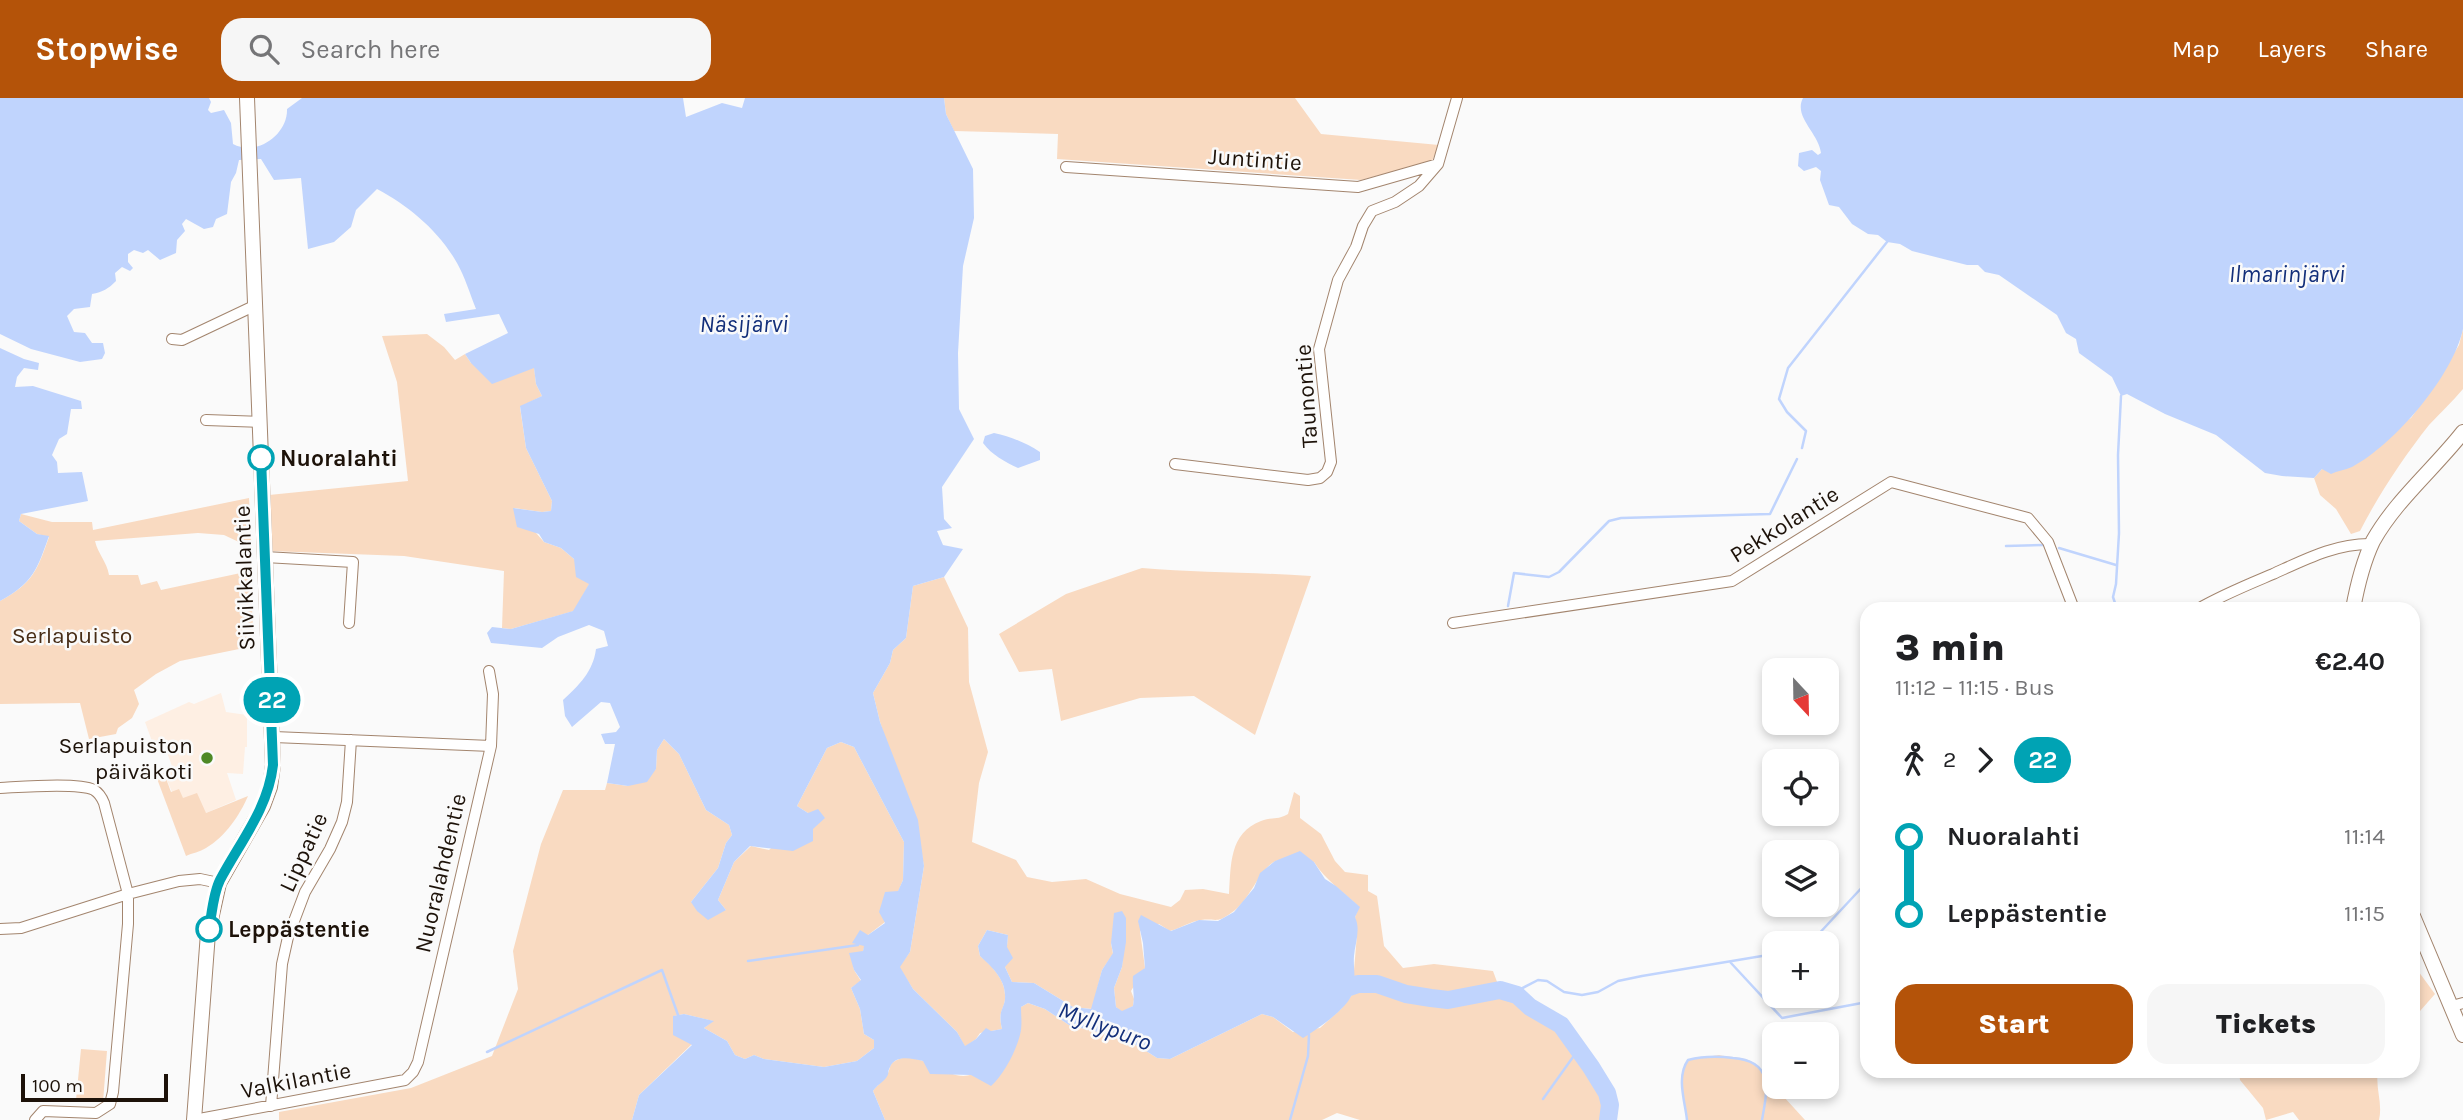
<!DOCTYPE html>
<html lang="en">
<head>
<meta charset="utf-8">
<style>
	:root { --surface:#fff; --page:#f6f6f6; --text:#202124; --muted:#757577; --accent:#b45309 }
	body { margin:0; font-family:Karla,sans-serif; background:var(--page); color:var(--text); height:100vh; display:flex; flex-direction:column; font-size:26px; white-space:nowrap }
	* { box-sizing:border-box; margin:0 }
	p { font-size:23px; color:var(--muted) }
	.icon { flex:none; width:38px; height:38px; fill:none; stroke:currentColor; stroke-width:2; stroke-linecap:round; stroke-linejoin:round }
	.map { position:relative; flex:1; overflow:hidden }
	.sheet { position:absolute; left:1860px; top:504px; width:560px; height:476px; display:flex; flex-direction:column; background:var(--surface); border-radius:21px; box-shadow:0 4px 10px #0003 }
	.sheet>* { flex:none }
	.badge { padding:0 14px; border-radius:23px; font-size:24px; line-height:46px }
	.needle { width:46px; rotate:158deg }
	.fabs { position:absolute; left:1762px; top:560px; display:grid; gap:14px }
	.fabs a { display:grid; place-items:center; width:77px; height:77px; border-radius:14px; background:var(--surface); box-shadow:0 4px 10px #0003; font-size:35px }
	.scale { position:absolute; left:21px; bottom:18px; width:147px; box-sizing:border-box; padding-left:7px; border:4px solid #1d1209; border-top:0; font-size:19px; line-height:24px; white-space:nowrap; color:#1d1209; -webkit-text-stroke:5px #fafafa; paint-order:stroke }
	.map>.badge { position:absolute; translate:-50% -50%; box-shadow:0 0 0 4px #fff }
	.legs { display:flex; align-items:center; gap:10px; height:77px; padding:0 35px; font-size:23px }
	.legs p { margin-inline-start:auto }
	.overview { display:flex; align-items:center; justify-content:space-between; height:119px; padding:0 35px }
	h1 { font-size:38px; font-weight:800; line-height:52px }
	.cta { display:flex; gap:14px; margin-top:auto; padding:14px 35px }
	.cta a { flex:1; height:80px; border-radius:21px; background:var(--accent); color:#fff; font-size:28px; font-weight:800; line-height:80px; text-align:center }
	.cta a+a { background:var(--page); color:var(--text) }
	ul { padding:0 35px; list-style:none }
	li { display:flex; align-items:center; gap:24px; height:77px; font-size:26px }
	li i { display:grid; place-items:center; width:10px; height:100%; margin:0 9px; background:currentColor }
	li i::after { content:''; width:18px; height:18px; margin:-9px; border:5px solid; border-radius:50%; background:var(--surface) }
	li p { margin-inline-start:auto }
	li:first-child i { background:linear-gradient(#0000 50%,currentColor 0) }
	li:last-child i { background:linear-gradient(currentColor 50%,#0000 0) }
	header { display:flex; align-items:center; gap:42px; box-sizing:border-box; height:98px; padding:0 35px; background:var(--accent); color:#fff }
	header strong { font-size:33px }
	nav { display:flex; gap:38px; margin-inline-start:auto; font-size:24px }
	.search { width:490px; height:63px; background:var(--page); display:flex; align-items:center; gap:18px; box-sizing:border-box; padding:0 24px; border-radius:21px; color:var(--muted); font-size:26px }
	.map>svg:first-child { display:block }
</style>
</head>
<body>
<header>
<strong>Stopwise</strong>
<div class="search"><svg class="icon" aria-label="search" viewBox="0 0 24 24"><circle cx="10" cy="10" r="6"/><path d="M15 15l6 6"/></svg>Search here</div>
<nav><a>Map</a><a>Layers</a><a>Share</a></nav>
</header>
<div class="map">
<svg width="2463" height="1022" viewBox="0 0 2463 1022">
	<rect width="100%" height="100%" fill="#fafafa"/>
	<path fill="#feefe3" d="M221,595l5,19 21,3v32h-2l-2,27 -16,-1 9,27 -30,13 -34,-21 -8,-19 9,-4 -10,-28 -10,3 -8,-22 44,-20 5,2z"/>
	<path fill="#f9dac1" d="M944,0h351l26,36 118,11 -7,16 -71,19 -304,-21 1,-25 -104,-3 -8,-17z
		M2463,231v60c-11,13 -23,24 -34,36 -26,33 -50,69 -69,106l-9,3 -15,-25 -16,-14 -6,-17 8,-9 89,-51 25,-35 23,-38z
		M427,236l17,13 11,13 10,-6 6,9 63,4 2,17 6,12 -22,11 6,41 26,53 -1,10 -9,1 -28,-4 30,34 17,6 13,11 16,24 -16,28 -63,18 -9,-1 2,-57 -100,-15 -134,-5 -1,-56 139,-14 -11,-99 -15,-46z
		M249,400l3,60 -6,2 -5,-17 -17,-8 -26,-2 -103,8c3,13 12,21 14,34h29l3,10 16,-4 4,9 89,-19 4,75 -74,15 -24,13 -22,16 5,14 -7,14 -14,10 -2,6 -27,5 -9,-36 -80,1v-103c33,-18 37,-30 49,-64l-12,-3 -18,-13 2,-7 31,8h40l1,8z
		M1142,470c56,5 112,4 169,8l-56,159 -61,-39 -54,2 -79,23 -9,-52 -33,3 -20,-38 67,-40z
		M944,479l24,51 1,54 19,70 -9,31 -7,59 44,18 11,17 25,5 34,-3 34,15 51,13 9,-7 5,-10 18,-1 26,5c2,-29 0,-61 32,-73 10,-4 18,-1 27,-7l6,-22 6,4v22l21,16 14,27 10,11 23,3v16l9,5 7,50 19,22 31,-4 59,7 7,19 17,5 13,12 31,18 46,68 3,12 -2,15h-248l-23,-7 -15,7h-437l-12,-29c4,-6 11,-10 14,-16 4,-6 1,-10 8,-14 23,-15 56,24 77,13 14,-7 36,-32 49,-44v-23l7,-4 17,6 24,16 45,11 26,11 17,11 13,1 92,-45 11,3 20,15 27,-4 21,-19 11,-14 5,-61 -2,-17 4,-10c-16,-16 -33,-26 -45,-45 -8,0 -31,-3 -38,-1 -17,7 -25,39 -45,52 -15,11 -15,5 -30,7 -10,1 -20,8 -31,11l-11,-7 -19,7 5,37 -14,23 3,8 -1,7 -11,6 -6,-5 -2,-19 8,-21 4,-49 -15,25 2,11 -11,16 -10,39 -19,-2 -39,-24 -22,-1 -7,-15 3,-32 -21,-5 -9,16 2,10c11,9 25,23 25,39 1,15 -8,13 -3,34l-22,4 -4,6 -11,8 -8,-15 -44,-43 -14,-22 11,-15 14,-86 -4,-22 -40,-122 -7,-29 17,-30 3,-13 13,-12 7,-52z
		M664,641l15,15 27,56 23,15 3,10 -6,8 -8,25 -27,34 35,8 -8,-10 16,-38 17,-16 18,4 39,-37 -11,-7 30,-58 14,-6 13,5 50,95 -1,38 -18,42 -17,13 -5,16 -10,12 1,7 7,11 -10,7 9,21 4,25 10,6v8l-17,13 -33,6 -60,-8 -10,-4 -9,4 -10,-4 -8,-14 -23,-13 9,-7 -29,-7 -10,2v8l18,20 -53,51 -7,25h-353v-8l132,-24 81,-32 26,-67 -5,-38 28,-107 22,-54h42l2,-7 21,3 28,-17 1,-19z
		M164,675l7,19 8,-3 4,9 14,-5 9,20 42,-17c-8,19 -23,41 -42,52 -6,4 -14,5 -20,8l-30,-80z
		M2413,866l22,30 -22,25z
		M81,951l26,2 -4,51 -27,-2z
		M1719,957c20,4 31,0 44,17l10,1 1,14h5l5,10 21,23h-118c-2,-19 -11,-43 1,-60z
		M2239,973h139c-3,17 5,32 1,49h-80l-6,-8 -27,8 -3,-12 -23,-28z"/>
	<path fill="#c0d4fd" d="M0,0h209l2,4 -3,8 3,3 13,-3 7,13 2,21c24,13 55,-10 54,-35l15,-11h381l3,19 36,-14 20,5 3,-10h199l2,16 27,55 1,49 -11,48 -5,87 1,56 15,30 -32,48 2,32 8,9 -15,3 6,14 20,4 -19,28 -31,9 -7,52 -13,12 -3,13 -17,30 7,29 38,98 6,46 -14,86 -10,15 13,22 44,43 8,14 11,-7 10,-11 5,3 11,-2c-5,-21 4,-20 3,-34 0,-16 -14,-29 -25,-39l-2,-10 9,-16 21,5 -1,12 6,11 -8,9 7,15 22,1 39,24 18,2 11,-39 11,-17 -2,-10 3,-30 8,-2 4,7v24l-4,25 -8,21 2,19 6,4 11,-5c2,-10 -1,-19 0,-30l12,-8 -2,-25 -5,-22 3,-6 30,16 28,-11 19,1 16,-9 20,-24 6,-15 15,-12 25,-10 14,11 11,17 11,7 24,21 -5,10c6,13 0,26 -1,39 -1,12 3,27 -2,38 -5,15 -36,36 -49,44l-30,-21 -11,-3 -92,45 -13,-1 -17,-11 -26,-11 -45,-11 -24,-16 -17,-6 -7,4c0,7 1,16 0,23 -3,18 -17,45 -30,56l-20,-11 -41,-1 -7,-13c-11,-2 -27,-7 -33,6 -3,5 0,6 -4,11 -4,5 -9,7 -13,13l12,29h-253l7,-25 53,-50 -19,-10v-19l11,-2 30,7 -10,7 23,13 8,14 10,4 9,-4 10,4 60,8 33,-6 17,-13v-8l-10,-6 -4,-25 -9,-21 10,-8 -7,-10 -5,-17 14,-2 1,-5 -12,-3 8,-13 8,5 17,-12 -6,-11 6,-20 13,-1 5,-11 1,-38 -50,-95 -13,-5 -14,6 -30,58 11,7 10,-4 7,9 -12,11v12l-20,10 -43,-5 -16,16 -16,38 8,10 -18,10 -11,-9 -6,-9 27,-34 8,-25 6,-8 -3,-10 -23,-15 -27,-56 -15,-15 -7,11 -1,19 -9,13 -19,4 -21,-3 8,-39h-10l-4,-10 15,-2 4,-5 -10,-24 -9,-1 -29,25 -7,-11 -2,-16c16,-15 30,-28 33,-51l12,-3 -4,-15 -15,-6 -31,12 -16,11 -51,-5 -4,-10 5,-6 19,2 62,-18 16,-27 -13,-7 -2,-18 -13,-11 -17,-6 -5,-8 -22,-7 -4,-19 29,4 9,-1 1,-10 -26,-53 -6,-42 22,-10 -6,-12 -2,-16 -42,16 -21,-21 -6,-9 43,-21 -9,-19 -53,8 -2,-8 32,-5c-6,-15 -11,-32 -19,-46 -18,-32 -48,-57 -80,-74l-21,21 -5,17 -17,15 -26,7 -7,-71 -27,2 -13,-21 -22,1 -3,13 -5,9 -4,32 -11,5 -3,8 -9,2 -18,-10 -4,5 3,7 -8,9 -1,13 -16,7 -12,-10 -5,3 -9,-3 -6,4v8l5,6 -3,3 -8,-4 -7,6 1,8c-8,8 -13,11 -24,13l-2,13 -16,2 -7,7 7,16 11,1 7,10h11l2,10 -3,6 -22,3 -49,-13 -31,-15z
		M1803,0h660v231c-10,47 -69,116 -111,138 -7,3 -15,4 -21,7l-9,-5 -8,9 -32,-2 -17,-3 -49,-38 -51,-21 -38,-20 -6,2 -9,-19 -33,-24 -3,-14 -10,-6 -9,-18 -58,-40 -14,-3 -7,-7h-11l-55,-14 -12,-7 -13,-2 -9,-7 -10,-1 -16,-10 -13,-17 -10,-2 -9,-25 1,-9 -5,-4 -12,4 -6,-5 1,-13 13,-3 6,5 3,-2c-2,-20 -28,-36 -18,-55z
		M0,250l24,11 15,4 -1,7 -14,-2 -7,9 -2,10 18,-1 48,15 1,8h-11l-4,25 -8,5 -7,16 5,7 1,11 24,-1 6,29 -67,13 -2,7 18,13 12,2c-12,34 -16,47 -49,65z
		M994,335c18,4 32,10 46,19v8l-22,8c-13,-6 -26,-13 -35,-25l2,-7z"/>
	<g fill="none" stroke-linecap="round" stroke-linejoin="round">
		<path stroke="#c0d4fd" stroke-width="2.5" d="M1802,350l4,-17 -19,-19 -8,-13 9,-31 99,-126
			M2006,448l37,-1
			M2059,450l57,17
			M1508,508l6,-33 35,4 10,-5 50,-51 12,-3 149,-4 27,-55
			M2117,511l-4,-12 3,-13 3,-51 -1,-78 3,-59
			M1806,845l8,-4 53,-57
			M748,863l110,-16
			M1731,865l51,55 85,-16
			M1511,896l27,-14 9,1 17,11 18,3 16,-3 20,-11 24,-5 132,-22
			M487,954l175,-82 16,45
			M1543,1001l35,-49
			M1290,1022l18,-64 1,-21
			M1687,1022c-2,-19 -11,-43 1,-60 16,-4 29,-4 45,-2 40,3 35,30 29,62"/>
		<path stroke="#c0d4fd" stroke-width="18" d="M1332,895l26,-9h19l29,10 25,4 17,2 52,-10 17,5 13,12 31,18 30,42 16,26 3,12 -2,15"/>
		<defs>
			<path id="minor" d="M1066,69l292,20 80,-23
				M172,241l10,1 74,-35
				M206,322l54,2
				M1175,366l133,16 12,-2 7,-6 4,-10 -12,-113 19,-69 18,-33 7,-21 9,-15 23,-9 24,-16 19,-22 19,-66
				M265,459l88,5 -4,61
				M2198,511c24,-14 49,-24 75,-35 31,-14 63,-31 99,-30
				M1453,525l279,-42 159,-99 137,36 20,24 26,67
				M274,639l217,9
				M0,690c21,-1 78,-6 94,2 5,3 8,8 10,13l24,91v30l-15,168 -3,12 -14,9 -53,-2 -8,9
				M0,831l21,-1 107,-34 51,-13 21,-2 19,4
				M2452,908l11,-3
				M271,1008l11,-142 6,-27 17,-45 25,-43 12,-27 5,-20 4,-62
				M194,1022l211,-40 8,-8 5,-10 73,-316 2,-52 -4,-23"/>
			<path id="major" d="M2353,511c4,-22 10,-47 20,-68 23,-41 61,-72 90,-109
				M2413,818l50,119
				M194,1022l14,-187 11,-50 44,-77 7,-19 3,-22 -26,-667"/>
		</defs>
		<use href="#minor" stroke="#a3856e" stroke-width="12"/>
		<use href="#major" stroke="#a3856e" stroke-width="16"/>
		<use href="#minor" stroke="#fff" stroke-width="10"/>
		<use href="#major" stroke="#fff" stroke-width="14"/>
	</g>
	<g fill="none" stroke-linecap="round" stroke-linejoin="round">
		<defs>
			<path id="line-1" d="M209,831c3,-16 4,-35 11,-49 20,-38 48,-71 53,-115l-12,-307"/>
		</defs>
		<use href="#line-1" stroke="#fff" stroke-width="16"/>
		<use href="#line-1" stroke="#00a3b4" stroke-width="10"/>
	</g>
	<g fill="#fff" stroke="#00a3b4" stroke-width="3.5">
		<circle cx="261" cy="360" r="12"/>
		<circle cx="209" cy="831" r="12"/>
	</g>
	<circle fill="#4e8926" stroke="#fafafa" stroke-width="2.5" cx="207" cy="660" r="7"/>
	<g text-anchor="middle" stroke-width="5" stroke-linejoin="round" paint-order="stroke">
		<g font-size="23" fill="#1d1209" stroke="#fafafa">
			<text transform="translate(1255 61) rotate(4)" y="8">Juntintie</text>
			<text transform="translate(1306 298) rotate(-94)" y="8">Taunontie</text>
			<text transform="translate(1784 426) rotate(-32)" y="8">Pekkolantie</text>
			<text transform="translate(244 480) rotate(-92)" y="8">Siivikkalantie</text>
			<text transform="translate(303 754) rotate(-65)" y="8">Lippatie</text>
			<text transform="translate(440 775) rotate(-77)" y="8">Nuoralahdentie</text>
			<text transform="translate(296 982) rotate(-11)" y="8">Valkilantie</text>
		</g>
		<g font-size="23" font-weight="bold" fill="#1d1209" stroke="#fafafa" text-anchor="start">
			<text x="280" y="368">Nuoralahti</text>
			<text x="228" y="839">Leppästentie</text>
		</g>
		<g font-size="23" fill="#472c15" stroke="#fafafa">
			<text x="72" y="545">Serlapuisto</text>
		</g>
		<g font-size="23" fill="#1d1209" stroke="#fafafa" text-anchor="end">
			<text x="193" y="655">Serlapuiston<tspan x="193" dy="26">päiväkoti</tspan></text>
		</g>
		<g font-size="24" font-style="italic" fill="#132f7a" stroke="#fafafa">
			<text x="2287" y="184">Ilmarinjärvi</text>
			<text x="744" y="234">Näsijärvi</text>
			<text transform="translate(1105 928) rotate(21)" y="8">Myllypuro</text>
		</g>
	</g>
</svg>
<div class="fabs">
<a><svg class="needle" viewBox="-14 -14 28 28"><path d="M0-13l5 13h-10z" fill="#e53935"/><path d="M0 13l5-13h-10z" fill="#757577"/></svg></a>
<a><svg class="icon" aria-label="locate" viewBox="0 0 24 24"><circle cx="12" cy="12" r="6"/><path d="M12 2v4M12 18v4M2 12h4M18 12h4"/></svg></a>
<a><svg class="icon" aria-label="layers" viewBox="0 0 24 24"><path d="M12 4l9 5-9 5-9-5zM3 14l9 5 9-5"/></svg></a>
<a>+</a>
<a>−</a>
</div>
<div class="scale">100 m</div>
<b class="badge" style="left:272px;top:602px;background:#00a3b4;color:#fff">22</b>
<section class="sheet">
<div class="overview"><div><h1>3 min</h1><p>11:12 – 11:15 · Bus</p></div><b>€2.40</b></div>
<div class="legs"><svg class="icon" aria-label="walk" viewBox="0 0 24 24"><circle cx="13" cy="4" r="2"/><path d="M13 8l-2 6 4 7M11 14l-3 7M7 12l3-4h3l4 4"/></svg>2<svg class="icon" aria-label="forward" viewBox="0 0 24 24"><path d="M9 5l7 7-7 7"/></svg><b class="badge" style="background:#00a3b4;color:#fff">22</b></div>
<ul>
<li><i style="color:#00a3b4"></i><b>Nuoralahti</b><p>11:14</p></li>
<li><i style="color:#00a3b4"></i><b>Leppästentie</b><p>11:15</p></li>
</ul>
<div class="cta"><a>Start</a><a>Tickets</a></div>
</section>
</div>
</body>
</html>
